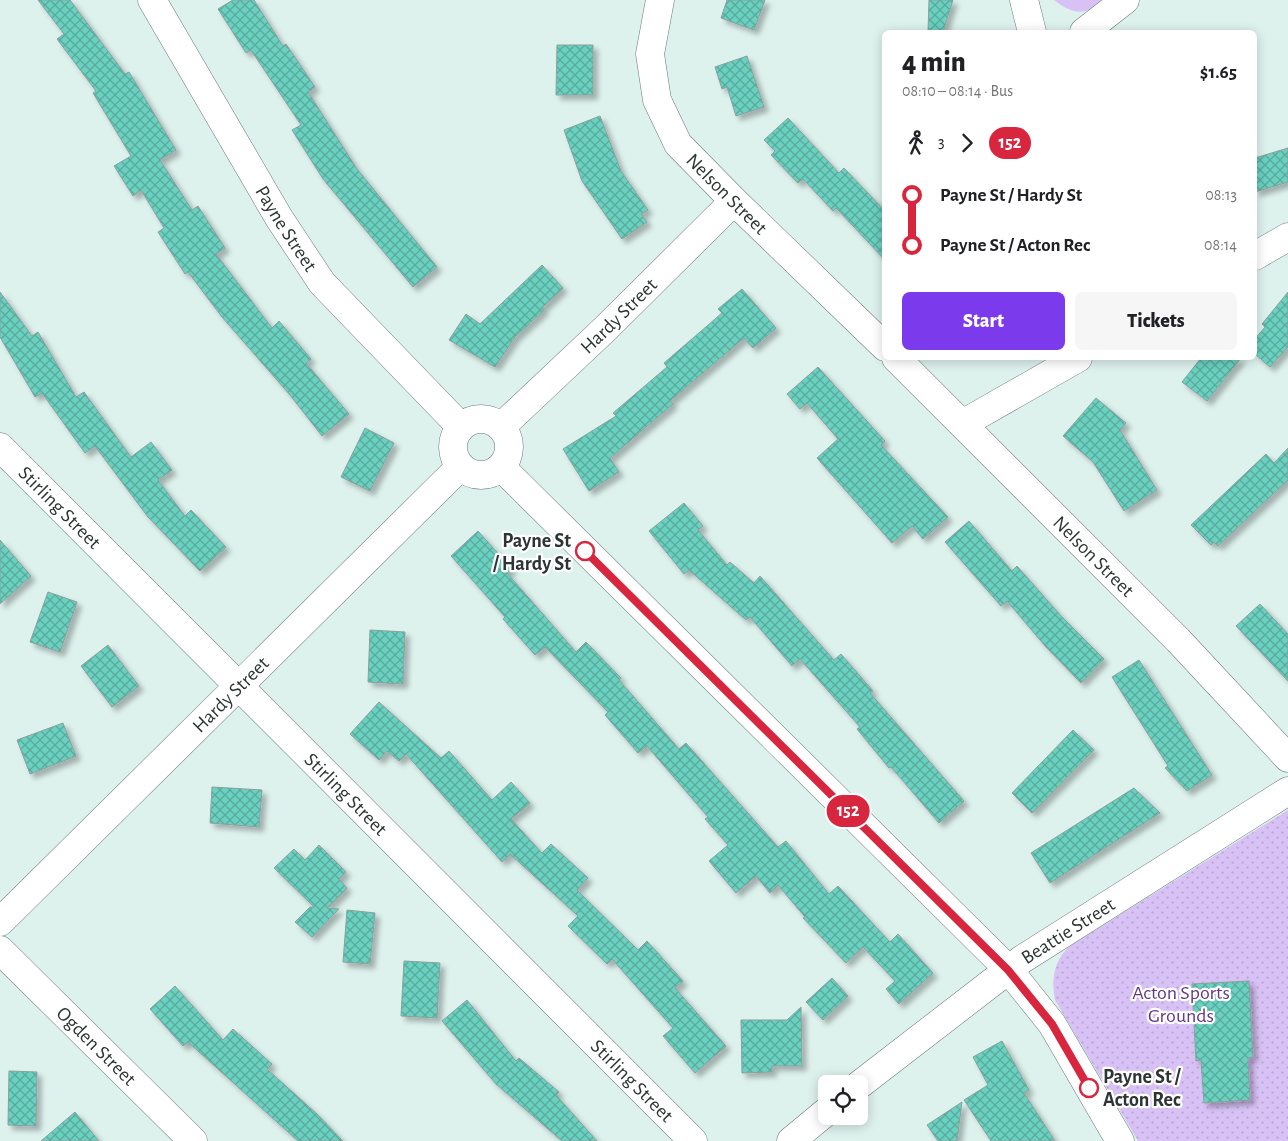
<!DOCTYPE html>
<html lang="en">
<head>
<meta charset="utf-8">
<style>
	:root { --surface:#fff; --page:#f6f6f6; --text:#202124; --muted:#757577; --accent:#7c3aed }
	body { margin:0; font-family:"Alegreya Sans",sans-serif; background:var(--page); color:var(--text); height:100vh; display:flex; flex-direction:column; font-size:19px; white-space:nowrap }
	* { box-sizing:border-box; margin:0 }
	p { font-size:16px; color:var(--muted) }
	.icon { flex:none; width:28px; height:28px; fill:none; stroke:currentColor; stroke-width:2; stroke-linecap:round; stroke-linejoin:round }
	.map { position:relative; flex:1; overflow:hidden }
	.panel { position:absolute; left:882px; top:30px; width:375px; height:330px; display:flex; flex-direction:column; background:var(--surface); border-radius:8px; box-shadow:0 2px 12px #0003 }
	.panel>* { flex:none }
	.badge { padding:0 10px; border-radius:16px; font-size:18px; line-height:32px }
	.buttons { position:absolute; left:818px; top:1075px; display:grid; gap:10px }
	.buttons a { display:grid; place-items:center; width:50px; height:50px; border-radius:8px; background:var(--surface); box-shadow:0 2px 12px #0003; font-size:25px }
	.map>.badge { position:absolute; translate:-50% -50%; box-shadow:0 0 0 2px #fff }
	.legs { display:flex; align-items:center; gap:8px; height:55px; padding:0 20px; font-size:16px }
	.legs p { margin-inline-start:auto }
	.head { display:flex; align-items:center; justify-content:space-between; height:85px; padding:0 20px }
	h1 { font-size:28px; font-weight:800; line-height:38px }
	.primary-button { display:flex; gap:10px; margin-top:auto; padding:10px 20px }
	.primary-button a { flex:1; height:58px; border-radius:8px; background:var(--accent); color:#fff; font-size:20px; font-weight:800; line-height:58px; text-align:center }
	.primary-button a+a { background:var(--page); color:var(--text) }
	ul { padding:0 20px; list-style:none }
	li { display:flex; align-items:center; gap:18px; height:50px; font-size:19px }
	li i { display:grid; place-items:center; width:8px; height:100%; margin:0 6px; background:currentColor }
	li i::after { content:''; width:12px; height:12px; margin:-6px; border:4px solid; border-radius:50%; background:var(--surface) }
	li p { margin-inline-start:auto }
	li:first-child i { background:linear-gradient(#0000 50%,currentColor 0) }
	li:last-child i { background:linear-gradient(currentColor 50%,#0000 0) }
	.map>svg:first-child { display:block }
</style>
</head>
<body>
<div class="map">
<svg width="1288" height="1141" viewBox="0 0 1288 1141">
	<defs>
		<pattern id="park-dots" width="8" height="8" patternUnits="userSpaceOnUse" patternTransform="scale(1.25)"><rect width="8" height="8" fill="#d7c1f5"/><path d="M2 2h.1M6 6h.1" fill="none" stroke="#b9a6d3" stroke-width="1.8" stroke-linecap="round"/></pattern>
		<pattern id="building-cross-hatch" width="8" height="8" patternUnits="userSpaceOnUse" patternTransform="scale(1.25)"><rect width="8" height="8" fill="#6ad1c0"/><path d="M0 0l8 8M0 8l8-8" fill="none" stroke="#58aa9d"/></pattern>
		<filter id="shadow"><feDropShadow dx="4.5" dy="4.5" stdDeviation="2.5" flood-color="#0004"/></filter>
	</defs>
	<rect width="100%" height="100%" fill="#ddf1ed"/>
	<path fill="#d7c1f5" d="M1054,0h54c-22,14 -32,17 -54,0z"/>
	<path fill="url(#park-dots)" d="M1288,810v331h-150l-83,-141c-4,-21 -1,-40 15,-54z"/>
	<path fill="url(#building-cross-hatch)" stroke="#8c9f9b" filter="url(#shadow)" d="M38,0h32l55,74 4,-2 47,78 -16,10 32,50 6,-4 27,42 -9,6 56,74 7,-7 32,38 -5,4 43,51 -27,22 -32,-41 -68,-78 -34,-45 -3,2 -27,-42 6,-4 -23,-38 -8,6 -19,-30 17,-10 -38,-63 3,-2 -39,-52 7,-5z
		M233,0h21l29,46 3,-2 29,43 -7,5 49,77 80,98 -24,20 -90,-108 -31,-49 9,-5 -50,-75 -5,3 -28,-44z
		M727,0h38l-11,30 -33,-12z
		M929,0h24l-10,32h-15z
		M557,45h36v50h-37z
		M747,56l17,51 -28,9 -9,-29 -5,2 -7,-22z
		M600,116l21,55 27,39 -7,4 6,8 -25,17 -40,-58 -18,-51z
		M788,118l51,55 5,-5 41,43v49l-49,-52 -3,3 -30,-32 -5,4 -27,-28 4,-4 -11,-11z
		M1288,148v34l-33,10v-34z
		M542,265l21,23 -21,20 2,2 -29,27 -20,30 -46,-27 17,-26 14,10z
		M742,289l34,39 -23,20 -9,-10 -74,63 3,3 -63,54 9,14 -30,19 -26,-42 53,-33 -3,-3 54,-46 -3,-4 58,-50 -4,-4z
		M0,292l32,44 6,-4 38,65 8,-5 47,65 20,-15 21,28 -14,10 27,36 6,-6 35,37 -26,24 -52,-54 -53,-71 -10,7 -43,-60 -7,4 -35,-60z
		M1288,292v55l-18,20 -15,-13v-15l10,-12 -3,-3z
		M1201,358h40l-34,43 -25,-19z
		M818,367l67,74 -4,4 67,72 -25,22 -11,-13 -20,17 -75,-85 21,-19 -31,-36 -7,6 -13,-15z
		M1096,398l30,25 -6,7 37,60 -33,21 -31,-49 -30,-26z
		M365,428l29,15 -24,48 -29,-14z
		M1288,448v32l-70,66 -4,-4 -3,3 -20,-20 75,-71 8,9z
		M684,503l19,23 -5,4 29,35 3,-3 24,21 6,-7 74,84 7,-6 32,37 -3,2 94,108 -25,22 -48,-56 -2,1 -32,-39 3,-2 -60,-68 -8,7 -42,-49 -4,3 -57,-50 -5,4 -35,-43z
		M969,521l43,50 5,-5 45,51 42,42 -23,24 -35,-36 -39,-46 -6,5 -56,-64z
		M478,531l34,38 -5,4 69,79 10,-10 35,36 -2,2 60,69 7,-6 92,104 8,-6 43,53 9,-8 52,56 8,-8 35,39 -34,31 -13,-15 9,-8 -32,-34 -17,16 -43,-45 2,-1 -27,-32 -8,8 -14,-17 -20,17 -27,-32 19,-16 -23,-26 3,-2 -61,-71 -9,7 -33,-38 3,-3 -63,-65 -10,8 -32,-36 2,-2 -54,-61z
		M0,540l31,36 -31,28z
		M48,592l29,10 -17,50 -30,-10z
		M1260,604l28,30v47l-52,-55z
		M370,630l35,2 -2,52 -35,-2z
		M108,645l31,41 -27,21 -31,-41z
		M1139,660l73,115 -25,16 -22,-23 3,-2 -56,-89z
		M379,702l62,56 8,-7 43,49 19,-18 19,21 -19,16 31,34 9,-9 37,34 -11,12 61,60 9,-9 36,40 -8,7 51,58 -31,27 -32,-37 10,-8 -61,-69 -5,5 -39,-38 10,-10 -68,-62 -8,8 -96,-108 -7,7 -12,-10 -8,9 -29,-26z
		M63,723l13,33 -46,18 -13,-34z
		M1073,730l21,20 -62,63 -20,-20z
		M212,787l50,3 -3,37 -49,-4z
		M1134,788l26,25 -110,70 -19,-30z
		M319,845l27,27 -7,7 8,9 -20,20 12,1 -27,28 -17,-15 15,-15h4l-40,-39 20,-19 11,11z
		M347,910l28,3 -5,51 -27,-2z
		M404,961l36,2 -3,55 -36,-2z
		M832,978l16,18 -25,24 -17,-18z
		M1249,981l4,76 -5,1 2,42 -46,3 -3,-43 -5,1 -4,-77z
		M175,986l48,54 10,-11 39,35 -5,5 50,45 26,27h-45l-110,-99 -5,4 -33,-37z
		M467,1000l49,61 3,-3 40,34 -3,3 41,46h-35l-66,-57 -54,-63z
		M801,1007l1,59h-30v6l-30,1 -1,-53h46z
		M1002,1041l27,49 -5,3 31,48h-64l-27,-41 24,-15 -15,-28z
		M9,1071l28,1 -1,54 -28,-1z
		M962,1102l-5,39h-19l-11,-16z
		M75,1112l24,29h-58z"/>
	<g fill="none" stroke-linecap="round" stroke-linejoin="round">
		<defs>
			<g id="minor">
				<path id="s1" d="M152,0l127,218 43,65 139,144"/>
				<path id="s2" d="M660,0l-10,54 7,46 21,44 56,57 151,146"/>
				<path d="M1024,0l8,32"/>
				<path d="M1084,32l41,-32"/>
				<path d="M1255,256l33,-19"/>
				<path id="s3" d="M896,358l282,282 110,118"/>
				<circle cx="481" cy="447" r="28"/>
				<path d="M964,423l114,-65"/>
				<path id="s4" d="M501,427l105,-99 128,-127"/>
				<path id="s5" d="M0,447l693,694"/>
				<path d="M501,467l507,502 44,55 68,117"/>
				<path id="s6" d="M0,922l460,-455"/>
				<path id="s7" d="M0,950l193,191"/>
				<path id="s8" d="M859,1085l162,-125 267,-169"/>
				<path d="M791,1141l35,-29"/>
			</g>
		</defs>
		<use href="#minor" stroke="#697b78" stroke-width="29"/>
		<use href="#minor" stroke="#fff" stroke-width="28"/>
	</g>
	<g fill="none" stroke-linecap="round" stroke-linejoin="round">
		<defs>
			<path id="line-1" d="M585,551l423,419 44,54 37,64"/>
		</defs>
		<use href="#line-1" stroke="#fff" stroke-width="11"/>
		<use href="#line-1" stroke="#d7263d" stroke-width="8"/>
	</g>
	<g fill="#fff" stroke="#d7263d" stroke-width="2.5">
		<circle cx="585" cy="551" r="9"/>
		<circle cx="1089" cy="1088" r="9"/>
	</g>
	<g text-anchor="middle" stroke-width="4.5" stroke-linejoin="round" paint-order="stroke">
		<g font-size="20" fill="#2d3534" stroke="#fff">
			<text dy="7" stroke="none"><textPath href="#s2" startOffset="220">Nelson Street</textPath></text>
			<text dy="7" stroke="none"><textPath href="#s1" startOffset="265">Payne Street</textPath></text>
			<text dy="7" stroke="none"><textPath href="#s4" startOffset="162">Hardy Street</textPath></text>
			<text dy="7" stroke="none"><textPath href="#s5" startOffset="85">Stirling Street</textPath></text>
			<text dy="7" stroke="none"><textPath href="#s3" startOffset="280">Nelson Street</textPath></text>
			<text dy="7" stroke="none"><textPath href="#s6" startOffset="324">Hardy Street</textPath></text>
			<text dy="7" stroke="none"><textPath href="#s5" startOffset="490">Stirling Street</textPath></text>
			<text dy="7" stroke="none"><textPath href="#s8" startOffset="260">Beattie Street</textPath></text>
			<text dy="7" stroke="none"><textPath href="#s7" startOffset="136">Ogden Street</textPath></text>
			<text dy="7" stroke="none"><textPath href="#s5" startOffset="895">Stirling Street</textPath></text>
		</g>
		<g font-size="20" font-weight="bold" fill="#2d3534" stroke="#fff" text-anchor="end">
			<text x="571" y="547">Payne St<tspan x="571" dy="23">/ Hardy St</tspan></text>
			<text x="1103" y="1083" text-anchor="start">Payne St /<tspan x="1103" dy="23">Acton Rec</tspan></text>
		</g>
		<g font-size="20" fill="#613988" stroke="#fff">
			<text x="1181" y="999">Acton Sports<tspan x="1181" dy="23">Grounds</tspan></text>
		</g>
	</g>
</svg>
<div class="buttons">
<a><svg class="icon" aria-label="locate" viewBox="0 0 24 24"><circle cx="12" cy="12" r="6"/><path d="M12 2v4M12 18v4M2 12h4M18 12h4"/></svg></a>
</div>
<b class="badge" style="left:848px;top:811px;background:#d7263d;color:#fff">152</b>
<section class="panel">
<div class="head"><div><h1>4 min</h1><p>08:10 – 08:14 · Bus</p></div><b>$1.65</b></div>
<div class="legs"><svg class="icon" aria-label="walk" viewBox="0 0 24 24"><circle cx="13" cy="4" r="2"/><path d="M13 8l-2 6 4 7M11 14l-3 7M7 12l3-4h3l4 4"/></svg>3<svg class="icon" aria-label="forward" viewBox="0 0 24 24"><path d="M9 5l7 7-7 7"/></svg><b class="badge" style="background:#d7263d;color:#fff">152</b></div>
<ul>
<li><i style="color:#d7263d"></i><b>Payne St / Hardy St</b><p>08:13</p></li>
<li><i style="color:#d7263d"></i><b>Payne St / Acton Rec</b><p>08:14</p></li>
</ul>
<div class="primary-button"><a>Start</a><a>Tickets</a></div>
</section>
</div>
</body>
</html>
